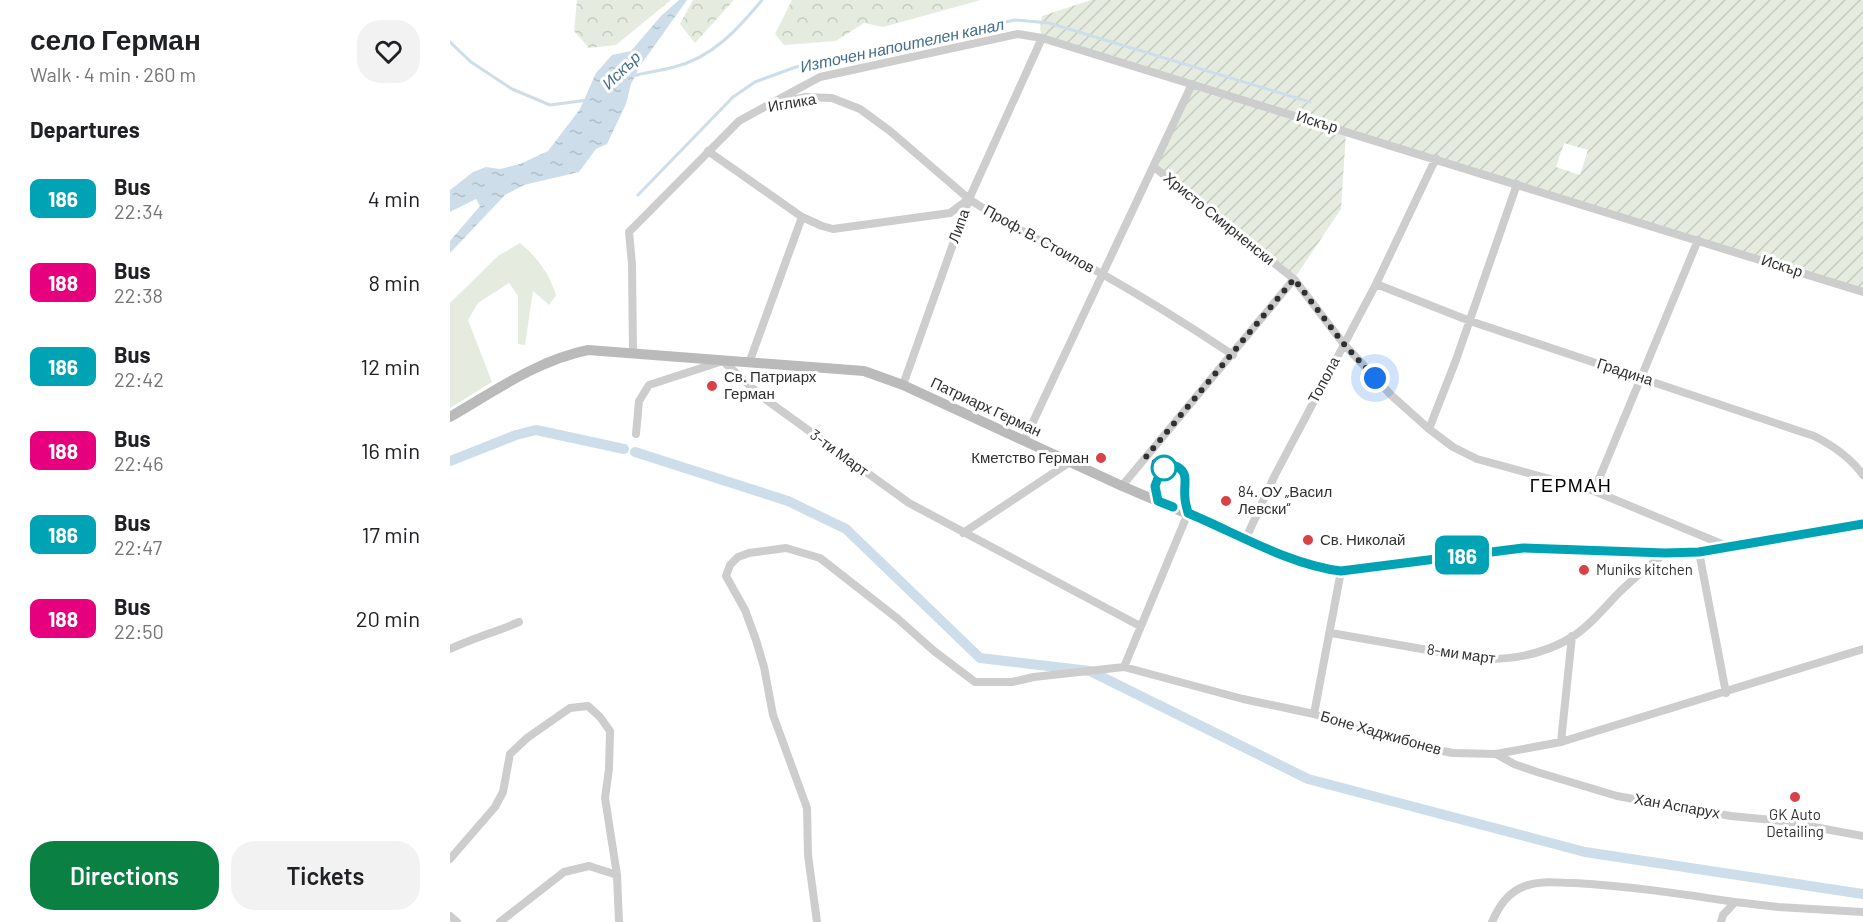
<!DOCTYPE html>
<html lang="en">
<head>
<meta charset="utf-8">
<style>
	:root { --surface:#fff; --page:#f2f2f2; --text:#202124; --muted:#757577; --accent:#0b8043 }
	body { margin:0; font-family:Barlow,sans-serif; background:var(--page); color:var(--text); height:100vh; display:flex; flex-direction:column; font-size:22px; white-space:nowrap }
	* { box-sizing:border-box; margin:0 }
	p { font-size:20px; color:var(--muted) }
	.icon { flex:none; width:33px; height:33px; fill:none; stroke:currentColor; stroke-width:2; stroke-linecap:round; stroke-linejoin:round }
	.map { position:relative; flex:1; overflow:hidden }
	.sheet { display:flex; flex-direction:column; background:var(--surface); width:450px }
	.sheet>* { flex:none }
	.badge { padding:0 12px; border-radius:9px; font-size:21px; line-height:39px }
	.you { position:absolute; width:30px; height:30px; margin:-15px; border:4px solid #fff; border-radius:50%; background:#1a73e8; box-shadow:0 0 0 9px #1a73e833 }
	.map>.badge { position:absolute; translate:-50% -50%; box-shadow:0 0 0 3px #fff }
	h2 { padding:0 30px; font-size:22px; line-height:54px }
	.round { display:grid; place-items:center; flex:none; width:63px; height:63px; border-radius:24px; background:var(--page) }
	.overview { display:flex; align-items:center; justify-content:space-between; height:102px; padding:0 30px }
	h1 { font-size:28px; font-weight:600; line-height:45px }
	.action { display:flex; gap:12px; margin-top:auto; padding:12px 30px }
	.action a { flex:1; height:69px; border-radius:24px; background:var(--accent); color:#fff; font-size:24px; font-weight:600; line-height:69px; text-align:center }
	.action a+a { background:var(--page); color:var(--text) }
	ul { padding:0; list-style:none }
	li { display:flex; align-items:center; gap:18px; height:84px; padding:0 30px }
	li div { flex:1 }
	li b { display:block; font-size:22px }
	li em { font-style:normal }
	li .badge { min-width:66px; font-weight:700; text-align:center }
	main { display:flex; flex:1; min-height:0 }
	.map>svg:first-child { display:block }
</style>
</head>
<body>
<main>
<section class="sheet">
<div class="overview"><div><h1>село Герман</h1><p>Walk · 4 min · 260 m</p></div><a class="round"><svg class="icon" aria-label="heart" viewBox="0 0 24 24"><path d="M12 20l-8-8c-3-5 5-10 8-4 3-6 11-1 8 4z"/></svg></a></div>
<h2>Departures</h2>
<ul>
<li><span class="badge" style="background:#00a3b4;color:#fff">186</span><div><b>Bus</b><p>22:34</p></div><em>4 min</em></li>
<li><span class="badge" style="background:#e6007e;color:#fff">188</span><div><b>Bus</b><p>22:38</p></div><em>8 min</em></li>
<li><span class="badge" style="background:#00a3b4;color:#fff">186</span><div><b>Bus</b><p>22:42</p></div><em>12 min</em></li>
<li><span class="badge" style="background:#e6007e;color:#fff">188</span><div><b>Bus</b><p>22:46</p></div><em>16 min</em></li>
<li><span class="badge" style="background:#00a3b4;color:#fff">186</span><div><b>Bus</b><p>22:47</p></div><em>17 min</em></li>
<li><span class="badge" style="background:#e6007e;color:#fff">188</span><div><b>Bus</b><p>22:50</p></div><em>20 min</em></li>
</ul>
<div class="action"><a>Directions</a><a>Tickets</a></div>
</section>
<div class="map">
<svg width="1413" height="922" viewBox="0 0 1413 922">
	<defs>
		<pattern id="forest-crowns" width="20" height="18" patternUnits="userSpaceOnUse" patternTransform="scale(1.5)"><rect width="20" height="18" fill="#e5ecdf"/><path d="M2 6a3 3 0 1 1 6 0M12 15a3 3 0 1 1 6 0" fill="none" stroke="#c5cbc0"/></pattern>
		<pattern id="garden-furrows" width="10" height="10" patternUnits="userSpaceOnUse" patternTransform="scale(1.5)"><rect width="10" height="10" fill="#e5ecdf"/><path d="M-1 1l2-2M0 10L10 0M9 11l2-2" fill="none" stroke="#c5cbc0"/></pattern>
		<pattern id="water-ripples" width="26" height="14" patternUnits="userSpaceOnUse" patternTransform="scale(1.5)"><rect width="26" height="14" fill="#cddeea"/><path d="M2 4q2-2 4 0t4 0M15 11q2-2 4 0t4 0" fill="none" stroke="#b0bfc9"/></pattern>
	</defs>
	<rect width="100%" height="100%" fill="#fff"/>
	<path fill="#e5ecdf" d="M70,243c17,14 29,30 36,52l-7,10 -16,-14 -8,54 -7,-1v-48l-9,-13 -31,20 -10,17 24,62 -42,26v-105l48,-47z"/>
	<path fill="url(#forest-crowns)" d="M127,0h94l-55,45 -27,3 -15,-17z
		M243,0h41l-39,43 -15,-19z
		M342,0h189l-98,27 -19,-4 -28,18 -52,4 -9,-11z"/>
	<path fill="url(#garden-furrows)" fill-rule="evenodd" d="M641,0h772v292l-517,-160 -5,77 -47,70 -140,-112 37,-83 -149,-46 -2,-9 2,-13zM1114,143l24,7 -8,25 -24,-8z"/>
	<path fill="url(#water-ripples)" d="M229,0h8l-47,66 -9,18 -5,20 -19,40 -11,5 -17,23 -55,13 -19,10 -55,58v-12l30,-35 -4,-7 -26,13v-22l23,-18 13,-5 14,2 20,-5 28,-13 32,-42 16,-36 16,-18 19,-4 30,-35z"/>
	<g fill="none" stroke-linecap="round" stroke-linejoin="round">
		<path stroke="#cddeea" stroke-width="3" d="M0,42l21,20 41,27 38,16 38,-5
			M183,76c13,-4 28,-5 41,-9 38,-9 64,-38 88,-67
			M188,195l95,-98 22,-15 41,-15 219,-47 34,3 261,79"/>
		<path stroke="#cddeea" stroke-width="10" d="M185,452l153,49 58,28 134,129 110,13 218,108 277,73 278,42
			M0,461l66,-26 20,-5 88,19"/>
		<path stroke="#cdcdcd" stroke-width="8" d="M320,104l50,-27 198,-43 24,4 821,254
			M258,151l94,66 20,9 11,3 117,-16 19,-14c43,29 90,51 135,76 44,25 87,52 129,80
			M704,167l140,112 49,64 48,52 38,34 24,18 24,12 117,32 135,56
			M926,284l94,37 344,115c20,10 36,21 49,39
			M183,352l-1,-88 -3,-32 110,-111 31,-17 36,-7 26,1 28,11 30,22 79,68
			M299,363l53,-146
			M453,385l66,-186 73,-161
			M979,429l27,-69 61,-176
			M186,434l3,-33 10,-16 74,-24 38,35 148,107 231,123
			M574,441l168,-357
			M672,486l172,-207
			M1144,491l104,-251
			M513,533l107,-71
			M796,538l29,-63 101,-191 60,-126
			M1249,552l27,141
			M881,633l148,26c32,1 66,-5 93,-22 21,-13 36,-35 54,-51 12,-12 26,-22 39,-33
			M0,649c23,-11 46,-17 69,-27
			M674,667l64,-154
			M864,714l27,-143
			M1111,742l11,-106
			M1046,754l18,10 23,8 80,24 114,20 51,5 81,15
			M0,859l45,-52 8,-15 7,-38 17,-16 43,-30 18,-2 12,11 10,14 -1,38 -4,29 12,77 2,47
			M0,916l7,6
			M50,922l64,-50 25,-6 28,9
			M367,922l-9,-67 -1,-47 -34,-93 -9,-48 -8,-27 -11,-30 -19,-34 4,-11 8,-8 11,-4 37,-5 34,10 78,61 36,32 41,31h37l22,-5 90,-10 119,32 71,15 106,33 33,6 43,1 65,-12 302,-93
			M1042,922c7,-16 16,-30 33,-36 16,-6 33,-3 50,-3 54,3 107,11 160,19
			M1271,922l2,-7 12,-13 43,5 85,5"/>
		<path stroke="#bababa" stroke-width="10" d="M0,417c43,-25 88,-57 138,-67l276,21 39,14 219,101 181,77 20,6 18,2 182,-23 142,5 34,-1 164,-28"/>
	</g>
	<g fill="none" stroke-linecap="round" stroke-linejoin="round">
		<defs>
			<path id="line" d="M723,507l-15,-6 -3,-15 6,-16 12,-5c18,6 10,18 12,33 0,5 2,10 3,15 48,20 102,52 153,58l182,-23 142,5 34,-1 164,-28"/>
		</defs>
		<use href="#line" stroke="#fff" stroke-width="14"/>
		<use href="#line" stroke="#00a3b4" stroke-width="9"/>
		<path stroke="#303030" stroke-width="6" stroke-dasharray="0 10.8" d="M714,468l-18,-11 148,-178 49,64 32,35"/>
	</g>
	<g fill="#d84148" stroke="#fff" stroke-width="2">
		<circle cx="262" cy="386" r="6"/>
		<circle cx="651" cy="458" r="6"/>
		<circle cx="776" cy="501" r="6"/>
		<circle cx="858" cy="540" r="6"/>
		<circle cx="1134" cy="570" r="6"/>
		<circle cx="1345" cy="797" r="6"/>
	</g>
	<circle fill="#fff" stroke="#00a3b4" stroke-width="3" cx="714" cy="468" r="12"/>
	<g text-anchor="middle" stroke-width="6" stroke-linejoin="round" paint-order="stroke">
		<g font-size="15" fill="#303030" stroke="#fff">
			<text transform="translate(342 103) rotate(-10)" y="5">Иглика</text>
			<text transform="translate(867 122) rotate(17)" y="5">Искър</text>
			<text transform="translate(769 219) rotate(39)" y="5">Христо Смирненски</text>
			<text transform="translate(509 226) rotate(-70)" y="5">Липа</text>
			<text transform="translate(589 239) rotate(29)" y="5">Проф. В. Стоилов</text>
			<text transform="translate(1332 266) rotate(18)" y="5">Искър</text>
			<text transform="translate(1175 372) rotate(18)" y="5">Градина</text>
			<text transform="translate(874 380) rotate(-62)" y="5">Топола</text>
			<text transform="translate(536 407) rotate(25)" y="5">Патриарх Герман</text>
			<text transform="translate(389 453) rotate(36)" y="5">3-ти Март</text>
			<text transform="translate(1011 654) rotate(8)" y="5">8-ми март</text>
			<text transform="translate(931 733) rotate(16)" y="5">Боне Хаджибонев</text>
			<text transform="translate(1227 806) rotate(10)" y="5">Хан Аспарух</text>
		</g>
		<g font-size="15" fill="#303030" stroke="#fff" text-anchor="start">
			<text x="274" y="382">Св. Патриарх<tspan x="274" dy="17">Герман</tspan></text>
			<text x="639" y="463" text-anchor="end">Кметство Герман</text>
			<text x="788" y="497">84. ОУ „Васил<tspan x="788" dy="17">Левски“</tspan></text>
			<text x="870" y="545">Св. Николай</text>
			<text x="1146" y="575">Muniks kitchen</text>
			<text x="1345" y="820" text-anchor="middle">GK Auto<tspan x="1345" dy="17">Detailing</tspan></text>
		</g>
		<g font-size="16" font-style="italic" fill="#446e8c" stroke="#fff">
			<text transform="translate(452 45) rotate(-12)" y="6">Източен напоителен канал</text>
			<text transform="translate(171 70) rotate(-44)" y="6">Искър</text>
		</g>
		<g font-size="18" letter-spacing="1.5" fill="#000" stroke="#fff">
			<text x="1121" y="492">ГЕРМАН</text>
		</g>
	</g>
</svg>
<div class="you" style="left:925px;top:378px"></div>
<b class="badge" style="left:1012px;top:555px;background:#00a3b4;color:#fff">186</b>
</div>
</main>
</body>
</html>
